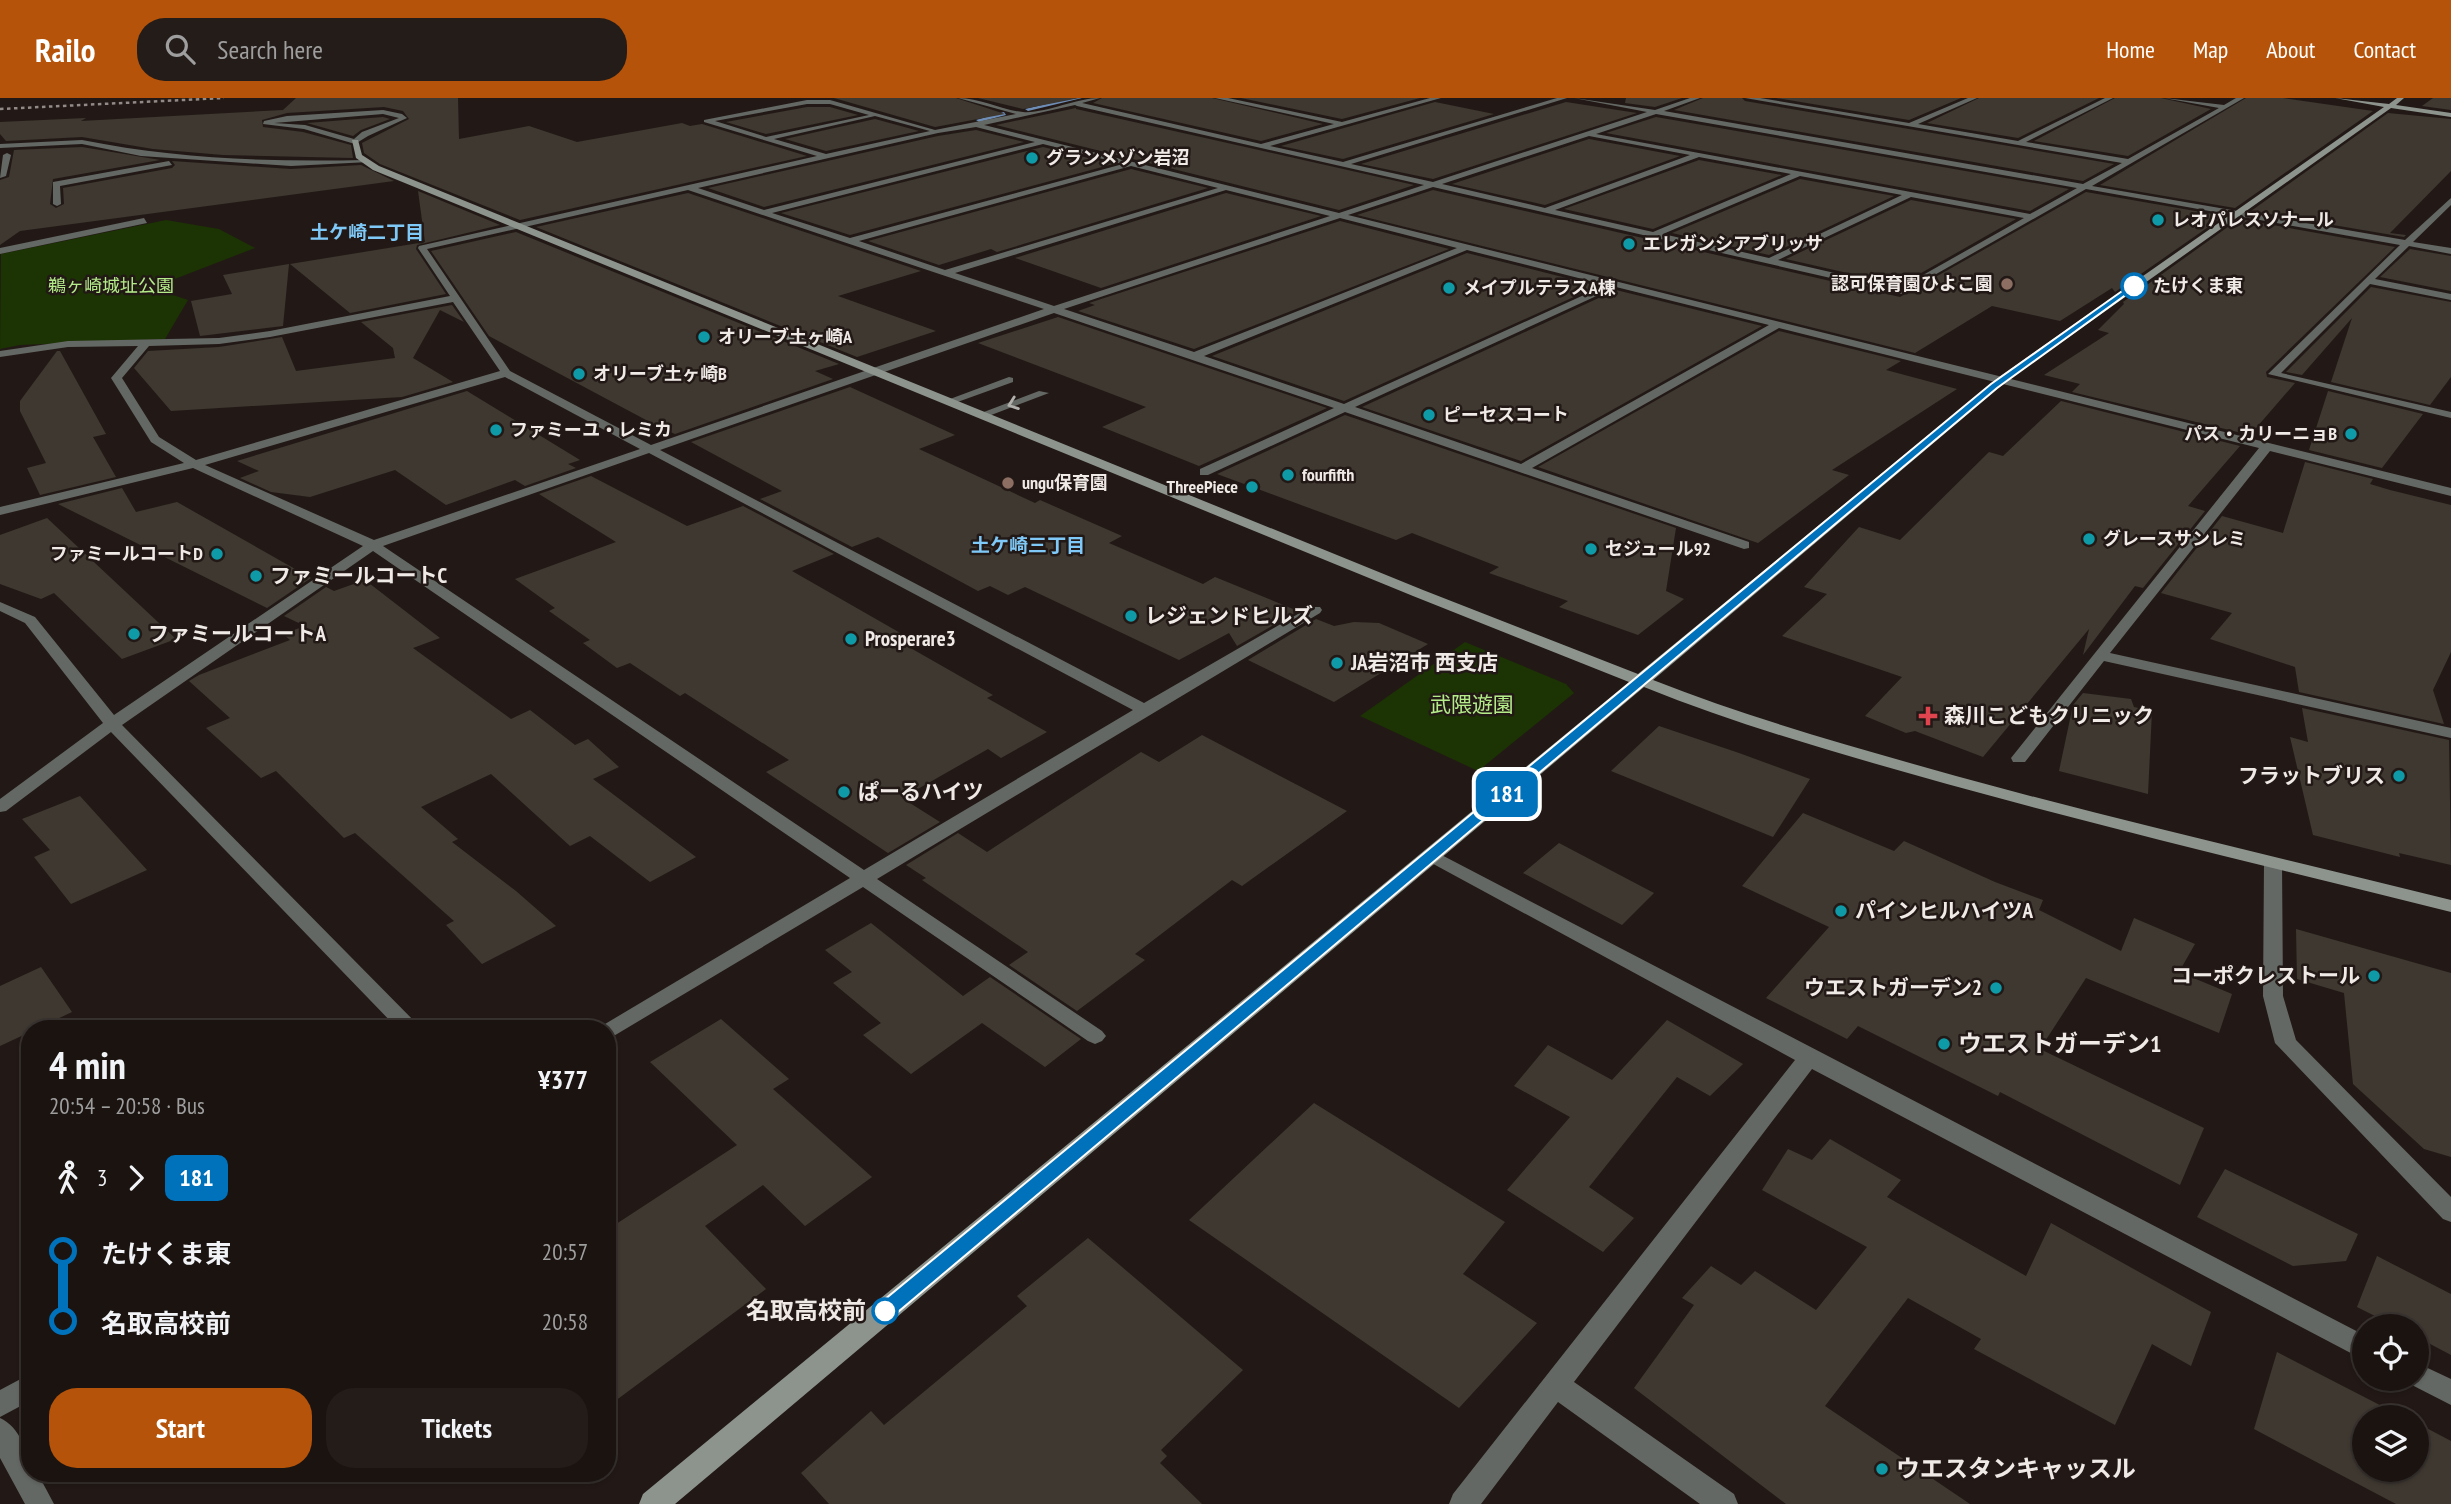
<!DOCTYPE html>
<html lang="en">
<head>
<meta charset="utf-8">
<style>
	:root { --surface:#1a1310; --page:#231c19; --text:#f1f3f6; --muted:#9f9e9f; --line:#383230; --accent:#b45309 }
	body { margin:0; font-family:"PT Sans Narrow","Noto Sans JP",sans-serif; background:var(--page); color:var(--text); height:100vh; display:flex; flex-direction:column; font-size:26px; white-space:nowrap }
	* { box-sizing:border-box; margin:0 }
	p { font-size:23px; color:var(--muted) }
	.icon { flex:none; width:38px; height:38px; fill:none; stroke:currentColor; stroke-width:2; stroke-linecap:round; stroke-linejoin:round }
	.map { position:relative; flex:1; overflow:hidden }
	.details { position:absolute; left:21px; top:922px; width:595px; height:462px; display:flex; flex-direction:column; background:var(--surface); border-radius:28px; box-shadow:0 2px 5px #0004,0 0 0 2px var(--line) }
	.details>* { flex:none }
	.badge { padding:0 14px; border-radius:10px; font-size:24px; line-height:46px }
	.fabs { position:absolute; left:2352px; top:1216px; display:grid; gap:14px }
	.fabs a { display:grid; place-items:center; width:77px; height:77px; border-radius:50%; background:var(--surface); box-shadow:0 2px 5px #0004,0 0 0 2px var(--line); font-size:35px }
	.map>.badge { position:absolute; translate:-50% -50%; box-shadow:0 0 0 4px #fff }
	.legs { display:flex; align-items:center; gap:10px; height:77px; padding:0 28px; font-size:23px }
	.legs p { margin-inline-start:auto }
	.head { display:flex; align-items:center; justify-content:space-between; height:119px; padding:0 28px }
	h1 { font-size:38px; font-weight:700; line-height:52px }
	.cta { display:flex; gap:14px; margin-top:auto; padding:14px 28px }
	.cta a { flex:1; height:80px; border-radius:28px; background:var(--accent); color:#fff; font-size:28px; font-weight:700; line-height:80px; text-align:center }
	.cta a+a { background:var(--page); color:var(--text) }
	ul { padding:0 28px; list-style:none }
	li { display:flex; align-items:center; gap:24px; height:70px; font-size:26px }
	li i { display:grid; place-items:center; width:10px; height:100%; margin:0 9px; background:currentColor }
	li i::after { content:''; width:18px; height:18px; margin:-9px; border:5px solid; border-radius:50%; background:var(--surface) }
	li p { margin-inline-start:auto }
	li:first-child i { background:linear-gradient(#0000 50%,currentColor 0) }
	li:last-child i { background:linear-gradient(currentColor 50%,#0000 0) }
	header { display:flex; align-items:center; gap:42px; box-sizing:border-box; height:98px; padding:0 35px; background:var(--accent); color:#fff }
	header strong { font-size:33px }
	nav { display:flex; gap:38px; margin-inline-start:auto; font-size:24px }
	.search { width:490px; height:63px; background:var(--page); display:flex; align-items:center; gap:18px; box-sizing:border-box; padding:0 24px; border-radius:28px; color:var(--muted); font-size:26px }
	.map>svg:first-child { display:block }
</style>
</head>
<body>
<header>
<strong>Railo</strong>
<div class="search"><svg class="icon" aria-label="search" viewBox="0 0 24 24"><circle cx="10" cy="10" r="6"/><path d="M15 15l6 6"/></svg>Search here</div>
<nav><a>Home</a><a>Map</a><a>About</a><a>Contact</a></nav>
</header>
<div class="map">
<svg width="2451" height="1406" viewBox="0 0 2451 1406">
	<rect width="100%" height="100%" fill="#221916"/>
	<path fill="#1c3304" d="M166,122l53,9 36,19 -88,34v11l21,7 -23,39 -145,6 -20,4 1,-95z
		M1465,544l101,42 8,9 -96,78 -118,-55z"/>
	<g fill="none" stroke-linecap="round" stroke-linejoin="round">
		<path fill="#6e8db7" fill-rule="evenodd" d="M1072,0h10l-54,13 -3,-2z
			M1004,14l2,3 -27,7 -3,-2z"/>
	</g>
	<path fill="#3e3830" d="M296,0h162l1,41 70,-13 48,16 105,-19 8,3 12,-2 105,32 -287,64 -140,-56 -16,-11 -2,-10 47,-24 -6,-8 -19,-4 -97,6 -25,7 1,7 40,5 48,13 2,13 -130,-3 -70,-6 -71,-12 -76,4 -6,-7v-12l86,-4 -5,3 202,-11z
		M834,0h122l49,16 -70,13z
		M978,0h102l-57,11z
		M1102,0h110l111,26 -62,17 -168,-38z
		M1241,0h179l-78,21z
		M1626,0h56l-27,9 -30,-4z
		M1703,0h39l3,3 369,63 -31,17 -409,-71z
		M1776,0h185l-52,22z
		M1979,0h120l-81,40 -91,-15z
		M2115,0h46l50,11 -83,47 -94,-15z
		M2246,0h37l90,13 -138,97 -135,-23z
		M2433,0h18v12l-29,-4z
		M1435,4l59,12 -151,45 -62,-13z
		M1566,4l71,11 -204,66 -72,-15z
		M807,9h23l28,8 -92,19 -40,-12z
		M1076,10v1l338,76 -75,25 -343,-85z
		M2388,15l63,6v52l-61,62 16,2 -2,2 -153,-26z
		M383,19l7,2 -29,11 -8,6 -46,-13z
		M1656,19l413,72 -39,22 -424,-78z
		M875,21l44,12 -93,20 -41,-12z
		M976,32l48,12 -260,65 -56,-19 230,-52z
		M1589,41l91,17 -135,49 -93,-21z
		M82,49l78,13 -107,19 -3,25 6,4 8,-4 -1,-16 109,-20 3,-3 -3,-4 119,8 70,-4 33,16 -374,50 -20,14v-65l9,-3 5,-27z
		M1043,49l70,17 -263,71 -69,-22z
		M1699,62l83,15 -129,54 -89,-20z
		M1131,71l77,19 -211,64 -6,-3 -52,16 -71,-24z
		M1800,81l94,17 -125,59 -97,-22z
		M1433,92l467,107 186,-105 138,24 -109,76 -3,-4 -52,33 -68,-15 -77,47 -558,-138z
		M418,93l82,34 -83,20 -1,4 30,45 -96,19 -60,-49 135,-22z
		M688,95l233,78 -83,25 98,35 -79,26 -321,-130z
		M1226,95l95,23 -220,72 -86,-30z
		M1911,102l105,19 -116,66 -114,-26z
		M2239,121l156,28 -129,125 1,5 28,6 -45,52 -178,-43 8,-8 -36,-9 65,-42 -11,-3 26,-26 -1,-2z
		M1340,123l109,28 -255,100 -116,-38 17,-6 -6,-2z
		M516,134l323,132 -24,7 18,8 -158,55 -14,-6 -172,-92 -58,-85z
		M2410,151l41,7v35l-71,-14z
		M1467,155l131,33 -254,115 -132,-45z
		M289,166l-6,62 -83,10 -9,-35 41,-7 -9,-19z
		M2371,189l80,15v75l-21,28 -99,-23 21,-64 -50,57 -16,-3z
		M1616,192l146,36 -241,135 -159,-54z
		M452,207l12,17 -24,-12 -27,48 40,24 -51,15 -231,14 -37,-43 14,-17 71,-4 63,-10 14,34 99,-13 -2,-10 -32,-26z
		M1058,219l269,91 -128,58 -97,-39 44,-20 -168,-64z
		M1779,233l122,30 -15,9 71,19 -125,81 17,5 -91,68 -220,-76z
		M57,253h3l46,83 -13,3 23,40 -76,18 -13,-27 19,-5 -26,-52v-10z
		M850,289l105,48 -36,14 116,54 5,-3 82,36 -13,7 94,41 12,-7 83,34 -61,35 -8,-13 -50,27 -154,-73 -17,8 -18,-9 -12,5 -100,-54 -26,10 -92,-48 22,-8 -91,-49z
		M467,293l113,69 -12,4 8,4 -51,18 -10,-6 -69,25 -51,-35 -85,27 -39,-5 -31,-14 19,-7 -22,-10z
		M2328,293l95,23 -41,54 -73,-18z
		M2061,303l179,45 -52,60 17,5 -62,77 -8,-2 -52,69 6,-26 -106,128 -68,-26 -9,2 -41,-17 37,-39 -120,-41 45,-42 -23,-7 55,-60 41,13 89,-88 14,4z
		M1345,317l331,113 -10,63 18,8 -46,36 -79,-28 9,-6 -79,-28 10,-6 -87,-34 -16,7 -179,-66z
		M2305,364l68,17 -3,5 20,6 61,15v147l-18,38 11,34 -145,-32 -4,-25 -85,-28 22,-26 -71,-20 61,-77 61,17z
		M591,378l96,50 56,-20 91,48 -42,17 124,71 -9,4 86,49 -6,3 60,34 -46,26 -13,-9 -86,49 38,24 -52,31 -122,-81 23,-12 -104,-67 -5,3 -50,-33 -13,5 -34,-25 7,-3 -41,-29 6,-3 -40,-29 101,-37 -77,-48z
		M122,390l14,24 41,-10 134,76 -44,30 -209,-104z
		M47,420l129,121 -54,20 -68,-66 -13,6 -41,-15v-49z
		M365,482l75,58 -27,10 98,71 19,-9 45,35 13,-6 31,28 -26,12 103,78 -46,25 -60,-46 -20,10 -79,-72 -70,33 37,32 -6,3 64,49 40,35 -74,38 -36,-39 8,-4 -99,-88 -11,5 -68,-67 -15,7 -55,-50 24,-10 -41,-37 10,-6 91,-35 -7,-6 22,-8 -21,-10 42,-29 8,4z
		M1316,521l18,7 20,-4 25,1 49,21 -94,58 -86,-42z
		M2083,595l48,6 3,8 18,4 -4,83 -89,-23 14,-66z
		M2302,610l147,32 2,125 -52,-12 1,4 -87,-22 -23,-98 18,5z
		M1659,628l80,27 71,26 -37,58 -162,-66z
		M1202,637l145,76 -105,75 -10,-6 -97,74 10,6 -68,51 -68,-46 19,-13 -106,-72 4,-2 -20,-13 52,-32 29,19 154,-100 18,10z
		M80,698l67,74 -76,34 -37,-47 16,-7 -28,-31z
		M1803,715l91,38 10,-10 91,41 48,18 -4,10 82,41 13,-33 61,26 -16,28 53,22 -13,39 -133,-55 -46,71 164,79 -24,57 -180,-93 -2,4 -140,-70 -11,13 -81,-41 63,-71 -87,-41z
		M1559,745l95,50 -32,32 -99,-52z
		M871,825l92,73 27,-19 91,62 -36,28 -63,-44 -71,51 -48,-39 18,-12 -48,-40 19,-11 -27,-22z
		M2296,831l155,44v184l-27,-8 -71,-65 -9,-91 -47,-14z
		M41,869l31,45 -36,17h-6v3l-30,14v-60z
		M721,921l68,60 -16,10 99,88 -67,49 -42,-41 -58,41 61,63 -159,118v-177l130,-85 -87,-83z
		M1667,922l76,44 -33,32 -33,-19 -88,110 45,31 -31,34 -96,-62 63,-73 -56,-31 34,-41 64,35z
		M1314,1005l191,119 -42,52 74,49 -78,85 -270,-188z
		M1830,1041l71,41 -14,17 139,79 25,-53 160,89 -20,54 -39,-22 -37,81 -141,-76 7,-10 -73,-41 -83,108 145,98h-184l-152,-116 60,-83 -12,-7 29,-32 30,19 14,-14 61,39 51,-63 -105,-57 26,-41 24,11z
		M2225,1071l133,65 -12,27 -53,5 -96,-49z
		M1088,1140l155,132 -82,80 6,6 -7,7 42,41h-373l-28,-31 70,-62 13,14 143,-119 -10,-10z
		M2377,1158l74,38v61l-34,-18v-11h-22l-38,-19z
		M2277,1254l128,66h-41v52h53v-47l34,18v63h-55l-142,-75z"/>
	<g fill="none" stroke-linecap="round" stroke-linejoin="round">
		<path fill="#646864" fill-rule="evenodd" d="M1009,279l4,1v4l-61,22 -10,-2z
			M1039,293l10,2 -63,24 -10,-2z"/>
		<path fill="#646864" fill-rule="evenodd" d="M958,0c23,0 43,12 65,14 21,2 53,-14 77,-14l-18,5 179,41 73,-20 -119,-26h13l114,24 88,-24h11l-171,48 73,16 214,-64h10l-216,66 82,18 214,-70 -73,-14 81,12 35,-12h10l-36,13 419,73 39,-21 -377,-65h15l149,25 59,-25h9l-59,26 100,17 87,-43h8l-87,44 102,17 91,-51 -55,-10 60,7 12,-7h8l-152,88 313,54 46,-42v7l-38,37 38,6v6l-42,-8 -34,33 76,15v6l-81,-16 -89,89 170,39v6l-183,-44 132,-129 -314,-56 -185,105 -468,-107 -85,28 1103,273v8l-181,-45 -160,202 341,75v10l-347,-77 -79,101h-12l-2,-4 248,-310 -480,-120 -247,140 217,74v6l-5,1 -399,-137 -137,63h-8v-6l134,-61 -280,-95 -394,137 484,253 166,-96h10l2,3 -2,3 -443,266 225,152 4,5 -4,5 -7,3 -7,-3 -225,-154 -256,153v-11h-9l2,-2 250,-149 -477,-327 -251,174 300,304h-24l-287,-297 -105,79 -6,1v-13l103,-76 -78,-100 -25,-12v-9l35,15 79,98 249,-169 -170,-78 -193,47v-8l184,-44 -33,-21 -40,-64 27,-32 -70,1 -68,10v-6l68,-10 151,-3 51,-7 180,-35 -32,-48 1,-2 398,-90 -113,-34v-2l103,-20h23l105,30 81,-16zM807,6h23l39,11 -103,22 -51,-16zM1075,7l2,1 347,79 -85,28 -355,-88zM1656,16l421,74 -47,26 -434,-80zM875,18l55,15 -104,23 -52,-15zM976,29l59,15 -271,68 -66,-22 240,-55zM1589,38l101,19 -145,53 -103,-24zM1043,46l80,20 -273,74 -78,-25zM1699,59l92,17 -138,58 -98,-22zM1131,68l87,22 -273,82 -86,-29zM1800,78l102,19 -133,63 -106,-24zM688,92l356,119 -393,136 -141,-74 -83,-122zM1226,92l104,26 -276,90 -99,-33zM1911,99l113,21 -124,70 -122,-28zM1340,120l117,30 -263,104 -130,-43zM1467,152l139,35 -262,119 -140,-48zM1616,189l153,38 -248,139 -166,-57zM453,204l47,69 -304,89 -37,-23 -37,-59 27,-32 70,-2 51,-7zM505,279l135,72 -266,91 -169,-75zM649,355l484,257 -269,160 -481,-324z
			M383,12l19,4 5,4 -39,18 -13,8 -51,-15 -41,-5 1,-3 23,-5zM383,16l16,4 -37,14 -8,7 -49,-14 -31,-2z
			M82,42c94,19 187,22 283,20l4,2 -78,4 -150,-10 -59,-12 -82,4v-4z
			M7,55l4,2 -5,21 -6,2 3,-23z
			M169,63l3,4 -112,21 1,18 -4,2 -4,-2v-22z
			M144,120l3,5 -147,31v-6z
			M1432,752l932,485v25l-552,-291 -238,313 160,112 4,10h-38l-142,-102 -77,102h-32l4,-10 342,-434 -369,-200 -3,-4 3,-4z
			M2273,760l9,6 1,132 13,44 155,157v25l-8,-3 -168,-176 -12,-47 1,-132z
			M2417,1265l34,16v26l-43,-22 -2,-4h11z
			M30,1276v27l-30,16v-27z
			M0,1320c19,8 30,36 30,56h8l16,30h-29l-25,-46z"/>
		<path fill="#8d948e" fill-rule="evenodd" d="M2335,0l54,6 8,-6h7l-8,7 55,8v4l-60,-9 -384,273 -354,299c99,39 200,67 303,96 164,45 330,83 495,124v12c-168,-42 -337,-82 -504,-128 -103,-29 -204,-57 -303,-97l-969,817h-36l4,-10 986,-812 -216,-86 -1040,-426 -17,-12 -4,-18h6l4,15 17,11 1044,424 215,84 361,-297 385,-270z"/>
		<path stroke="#918a87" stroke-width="2.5" stroke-dasharray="3.5 3.5" stroke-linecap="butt" d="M0,11l224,-11"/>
	</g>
	<defs><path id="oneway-chevron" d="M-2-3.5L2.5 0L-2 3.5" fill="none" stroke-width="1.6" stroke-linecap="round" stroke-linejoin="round" transform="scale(1.75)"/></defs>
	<use stroke="#b1b0ac" href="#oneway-chevron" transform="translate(1013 306) rotate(160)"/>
	<path fill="#0072bc" stroke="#fff" stroke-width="2" d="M2132,186l6,2 -141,102 -1105,929 -7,2 -7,-2 -3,-6 3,-6 1113,-921z"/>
	<g fill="#0f9aa8" stroke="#221916" stroke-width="2.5">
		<circle cx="1032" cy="60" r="7"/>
		<circle cx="2158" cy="122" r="7"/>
		<circle cx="1629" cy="146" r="7"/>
		<circle cx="1449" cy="190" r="7"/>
		<circle cx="704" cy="239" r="7"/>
		<circle cx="579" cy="276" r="7"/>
		<circle cx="1429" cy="317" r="7"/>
		<circle cx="496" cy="332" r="7"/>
		<circle cx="2351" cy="336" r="7"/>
		<circle cx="1288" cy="377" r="7"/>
		<circle cx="1252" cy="389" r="7"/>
		<circle cx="2089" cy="441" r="7"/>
		<circle cx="1591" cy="451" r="7"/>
		<circle cx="217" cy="456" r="7"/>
		<circle cx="256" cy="478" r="7"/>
		<circle cx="1131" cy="518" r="7"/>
		<circle cx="134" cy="536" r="7"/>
		<circle cx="851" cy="541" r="7"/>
		<circle cx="1337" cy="565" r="7"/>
		<circle cx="2399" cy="678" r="7"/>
		<circle cx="844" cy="694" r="7"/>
		<circle cx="1841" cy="813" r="7"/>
		<circle cx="2374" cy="878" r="7"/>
		<circle cx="1996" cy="890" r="7"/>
		<circle cx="1944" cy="946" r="7"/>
		<circle cx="1882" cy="1371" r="7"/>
	</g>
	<g fill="#8d6e63" stroke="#221916" stroke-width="2.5">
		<circle cx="2007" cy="186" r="7"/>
		<circle cx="1008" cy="385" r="7"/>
	</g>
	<g fill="#fff" stroke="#0072bc" stroke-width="3.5">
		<circle cx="2134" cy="188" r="12"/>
		<circle cx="885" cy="1213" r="12"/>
	</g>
	<path fill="#e0444e" stroke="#221916" stroke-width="2.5" d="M1924.5 607.5h7v7h7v7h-7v7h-7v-7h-7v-7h7z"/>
	<g text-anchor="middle" stroke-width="5" stroke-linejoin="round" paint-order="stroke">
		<g font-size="18" font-weight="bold" fill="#f0eae7" stroke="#221916" text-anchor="start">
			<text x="1046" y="66">グランメゾン岩沼</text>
			<text x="2172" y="128">レオパレスソナール</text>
			<text x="1643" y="152">エレガンシアブリッサ</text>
			<text x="1993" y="192" text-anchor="end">認可保育園ひよこ園</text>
			<text x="1463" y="196">メイプルテラスA棟</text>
			<text x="718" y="245">オリーブ土ヶ崎A</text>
			<text x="593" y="282">オリーブ土ヶ崎B</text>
			<text x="1443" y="323">ピーセスコート</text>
			<text x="510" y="338">ファミーユ・レミカ</text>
			<text x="2337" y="342" text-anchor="end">パス・カリーニョB</text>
			<text x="1302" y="383">fourfifth</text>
			<text x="1022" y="391">ungu保育園</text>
			<text x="1238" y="395" text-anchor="end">ThreePiece</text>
			<text x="2103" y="447">グレースサンレミ</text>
			<text x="1605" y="457">セジュール92</text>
			<text x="203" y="462" text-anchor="end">ファミールコートD</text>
		</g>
		<g font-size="18" fill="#b4ec89" stroke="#221916">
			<text x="111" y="194">鵜ヶ崎城址公園</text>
		</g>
		<g font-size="18" font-weight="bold" fill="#f0eae7" stroke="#221916" text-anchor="start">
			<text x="2153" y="194">たけくま東</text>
		</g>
		<g font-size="19" font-weight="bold" fill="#7fc9f8" stroke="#221916">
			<text x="367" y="141">土ケ崎二丁目</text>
			<text x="1028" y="454">土ケ崎三丁目</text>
		</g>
		<g font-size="21" font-weight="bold" fill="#f0eae7" stroke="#221916" text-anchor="start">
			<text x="270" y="485">ファミールコートC</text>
			<text x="1145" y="525">レジェンドヒルズ</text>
			<text x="148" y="543">ファミールコートA</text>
			<text x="865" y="548">Prosperare3</text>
			<text x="1351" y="572">JA岩沼市 西支店</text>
			<text x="1944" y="625">森川こどもクリニック</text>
			<text x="2385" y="685" text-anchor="end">フラットブリス</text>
			<text x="858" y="701">ぱーるハイツ</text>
			<text x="1855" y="820">パインヒルハイツA</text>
			<text x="2360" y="885" text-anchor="end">コーポクレストール</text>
			<text x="1982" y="897" text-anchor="end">ウエストガーデン2</text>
		</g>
		<g font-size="21" fill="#b4ec89" stroke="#221916">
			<text x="1472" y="614">武隈遊園</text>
		</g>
		<g font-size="24" font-weight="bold" fill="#f0eae7" stroke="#221916" text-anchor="start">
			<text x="1958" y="954">ウエストガーデン1</text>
			<text x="1896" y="1379">ウエスタンキャッスル</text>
		</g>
		<g font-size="24" font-weight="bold" fill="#f0eae7" stroke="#221916" text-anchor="end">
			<text x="866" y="1221">名取高校前</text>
		</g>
	</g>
</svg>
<div class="fabs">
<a><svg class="icon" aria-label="locate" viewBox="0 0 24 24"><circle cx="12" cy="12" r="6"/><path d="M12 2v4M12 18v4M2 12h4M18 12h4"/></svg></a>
<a><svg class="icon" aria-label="layers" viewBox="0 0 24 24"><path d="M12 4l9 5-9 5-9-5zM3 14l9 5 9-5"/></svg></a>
</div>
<b class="badge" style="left:1507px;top:696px;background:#0072bc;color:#fff">181</b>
<section class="details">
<div class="head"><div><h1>4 min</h1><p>20:54 – 20:58 · Bus</p></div><b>¥377</b></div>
<div class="legs"><svg class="icon" aria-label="walk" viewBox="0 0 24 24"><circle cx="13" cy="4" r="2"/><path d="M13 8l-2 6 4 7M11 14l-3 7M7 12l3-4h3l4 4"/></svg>3<svg class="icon" aria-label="forward" viewBox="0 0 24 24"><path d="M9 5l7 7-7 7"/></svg><b class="badge" style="background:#0072bc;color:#fff">181</b></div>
<ul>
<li><i style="color:#0072bc"></i><b>たけくま東</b><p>20:57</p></li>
<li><i style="color:#0072bc"></i><b>名取高校前</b><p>20:58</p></li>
</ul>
<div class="cta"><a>Start</a><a>Tickets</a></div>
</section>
</div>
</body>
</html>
